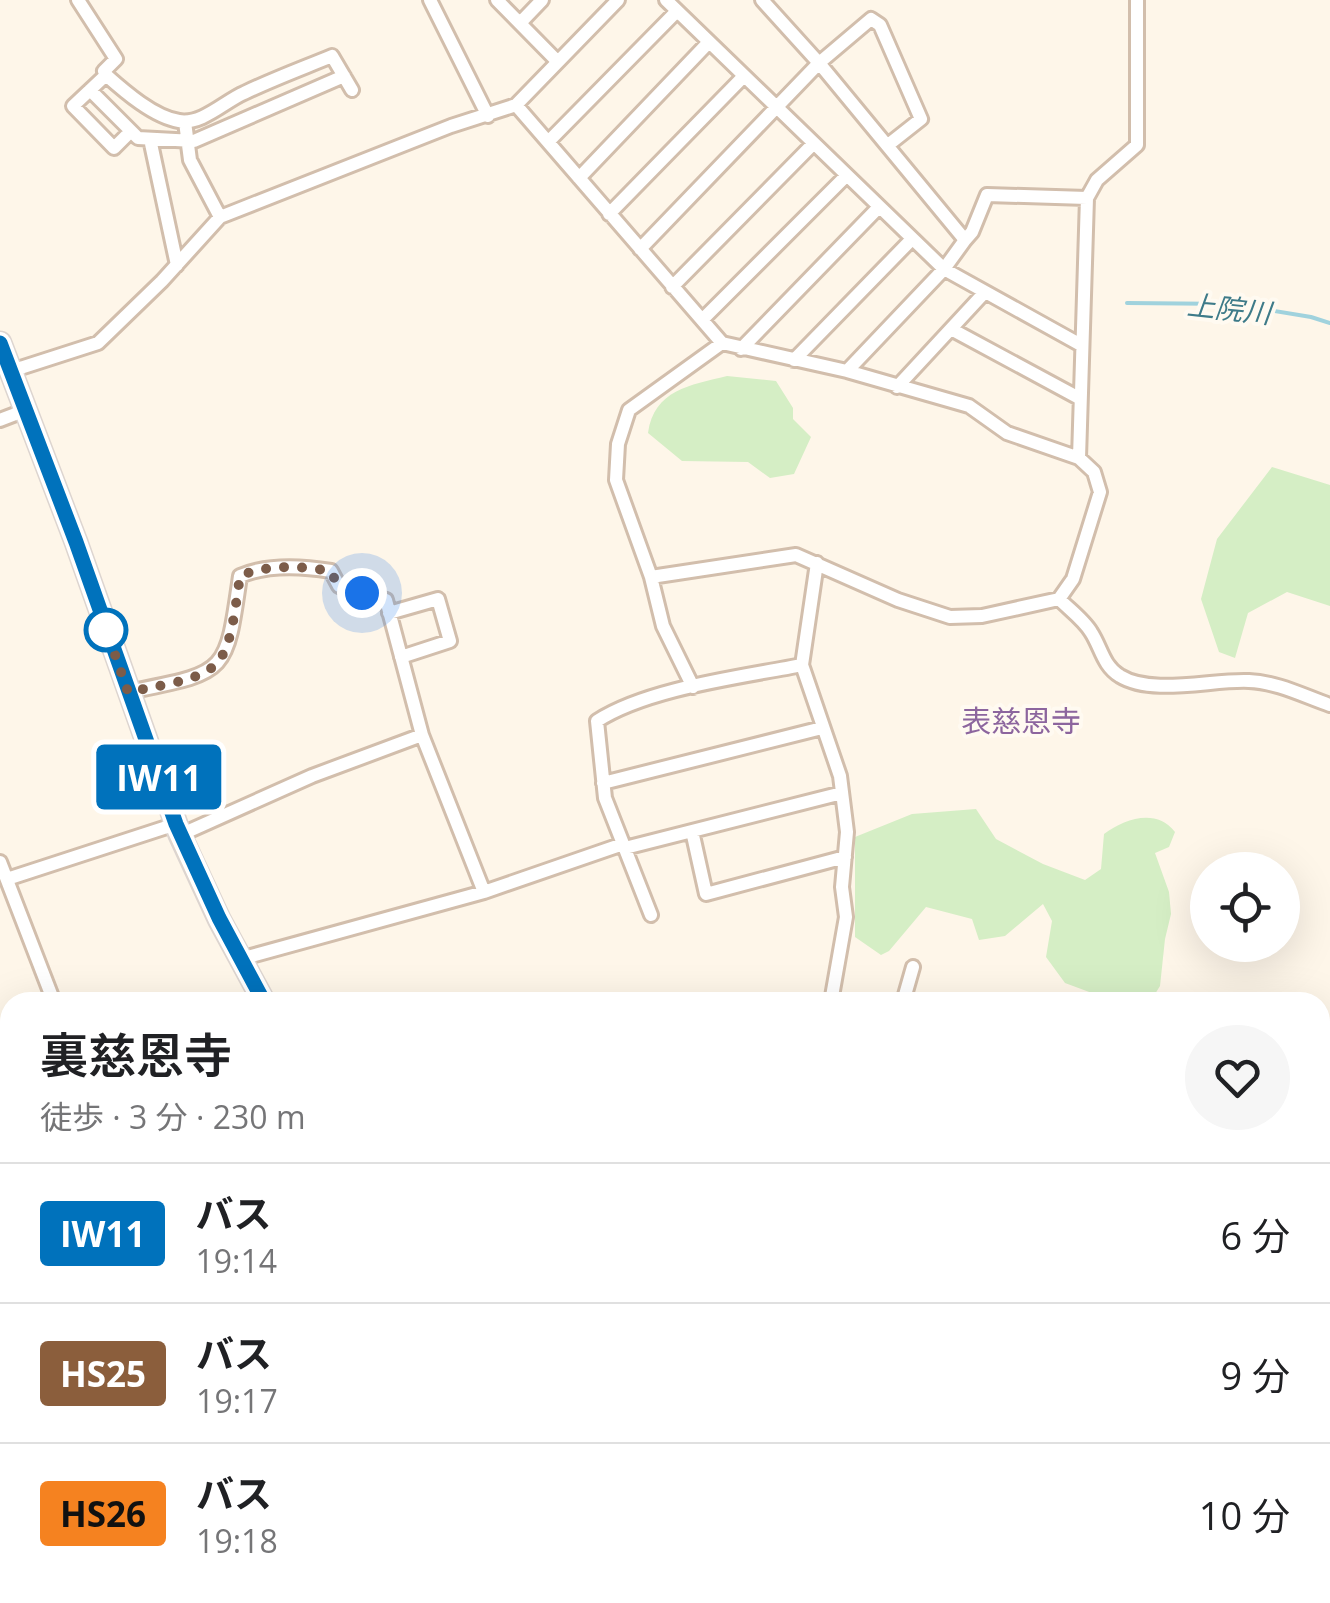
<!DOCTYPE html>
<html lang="ja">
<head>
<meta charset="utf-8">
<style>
	:root { --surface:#fff; --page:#f6f6f6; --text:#202124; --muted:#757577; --line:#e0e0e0 }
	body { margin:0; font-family:"Open Sans","Noto Sans JP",sans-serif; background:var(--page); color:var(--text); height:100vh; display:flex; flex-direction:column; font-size:38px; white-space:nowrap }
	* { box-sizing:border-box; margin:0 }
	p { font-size:32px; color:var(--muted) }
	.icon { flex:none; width:55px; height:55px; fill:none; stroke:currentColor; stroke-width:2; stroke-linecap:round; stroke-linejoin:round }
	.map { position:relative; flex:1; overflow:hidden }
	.side { position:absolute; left:0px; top:992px; width:1330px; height:612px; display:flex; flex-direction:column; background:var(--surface); border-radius:30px 30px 0 0; box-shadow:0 10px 40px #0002 }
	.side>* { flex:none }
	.badge { padding:0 20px; border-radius:8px; font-size:35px; line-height:65px }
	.buttons { position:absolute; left:1190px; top:852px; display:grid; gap:20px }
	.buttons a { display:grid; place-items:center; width:110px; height:110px; border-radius:50%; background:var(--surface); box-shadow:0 10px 40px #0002; font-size:50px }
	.you { position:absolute; width:50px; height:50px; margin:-25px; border:8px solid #fff; border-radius:50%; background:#1a73e8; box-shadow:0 0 0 15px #1a73e833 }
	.map>.badge { position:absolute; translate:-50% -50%; box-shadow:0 0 0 5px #fff }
	.round { display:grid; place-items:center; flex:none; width:105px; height:105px; border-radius:52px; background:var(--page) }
	.head { display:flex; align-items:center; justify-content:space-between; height:170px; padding:0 40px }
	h1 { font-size:48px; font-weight:600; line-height:75px }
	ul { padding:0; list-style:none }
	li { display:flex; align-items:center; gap:30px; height:140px; padding:0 40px; border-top:2px solid var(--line) }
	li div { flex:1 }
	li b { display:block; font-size:38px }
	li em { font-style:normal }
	li .badge { min-width:110px; font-weight:700; text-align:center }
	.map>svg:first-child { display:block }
</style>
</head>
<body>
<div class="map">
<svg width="1330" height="1603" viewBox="0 0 1330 1603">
	<rect width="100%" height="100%" fill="#fef6e9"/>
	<path fill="#d5eec5" d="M727,376l49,5 17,27v11l18,18 -17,37 -24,4 -22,-16 -66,-1 -34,-28c6,-43 42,-48 79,-57z
		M1272,467l58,18v121l-43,-14 -39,21 -13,45 -16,-6 -18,-53 16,-60z
		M976,809l20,30 47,25 42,16 16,-11 3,-35c21,-16 53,-26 71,-2l-6,15 -14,6 14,39 2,22 -6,25 -5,47 -10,16h-43l-7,-6 -35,-13 -19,-26 6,-36 -9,-17 -38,32 -26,4 -7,-21 -46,-12 -37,44 -8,4 -26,-18v-100l57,-23z"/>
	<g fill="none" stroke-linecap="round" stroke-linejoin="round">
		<path stroke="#a0d2dd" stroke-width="4" d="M1127,303l106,1 78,13 19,6"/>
		<defs>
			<path id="street" d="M78,0l38,59 -12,12 2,4c19,17 48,42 73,46 23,4 46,-20 65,-28 29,-14 59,-25 88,-37l20,34
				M430,0l58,116
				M497,0l60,61
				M666,0l278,269 137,76
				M762,0l57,63 146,177 -21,29 -97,102
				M520,23l22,-23
				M106,75l-33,31 41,42 17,-17
				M90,90l48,48 56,3 150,-65
				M516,105l206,238 125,28 122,35 38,27 72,25 15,14 6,20 -27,87 -14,20 -77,17 -32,1 -52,-17 -102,-45 -145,22
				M185,122l5,38 30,57
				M150,139l27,126
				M548,142l129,-131
				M579,178l130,-136
				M609,214l135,-138
				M965,240l7,-8 15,-37 100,3
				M640,249l179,-186 52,-44 9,6 41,94 -33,26
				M672,287l141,-143
				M702,320l144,-144
				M951,329l128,69
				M741,349l137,-141
				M794,360l117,-120
				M11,371l87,-28 64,-62 58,-64 231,-91 65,-21 102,-105
				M897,387l88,-95
				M0,420l26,-10
				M1079,458l8,-260 10,-18 40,-35v-145
				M817,563l-15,102 38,111 7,56 -5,55 4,30 -15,85
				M1059,599c10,10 25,21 32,33 10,15 12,34 29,44 32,20 93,3 129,5 28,1 55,15 81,24
				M389,613l49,-14 12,42 -49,16
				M693,687l-30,-61 -12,-49 -35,-97 2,-36 11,-34 93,-67
				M128,692c99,-20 98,-16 112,-116 28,-12 61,-10 91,-5l8,15 47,14 36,135 62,157
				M603,783l219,-55
				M692,831l14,63 139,-37
				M180,835l132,-59 110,-41
				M625,848l217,-55
				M0,862l54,140
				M7,879l169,-55
				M651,915l-46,-117 -8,-77c51,-33 145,-44 205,-56
				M240,959l244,-67 139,-48
				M903,1002l10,-35
				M1320,1131l10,-3
				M0,1217l10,-7
				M0,1269l10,14
				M1320,1336l10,8
				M0,1364l10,-7
				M0,1389l10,13
				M1320,1538l7,-7 3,3
				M172,1595l8,8
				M362,1595l5,8
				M821,1595l1,8
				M1072,1595l1,8
				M195,1603l13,-8
				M381,1603l11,-8
				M585,1603l1,-8"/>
			<path id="secondary" d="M0,1548l10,11
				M44,1595l8,8
				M0,1599l10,-10"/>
			<path id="primary" d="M0,343l76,199 104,293 39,84 45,83
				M423,1603l1,-8"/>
		</defs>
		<use href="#street" stroke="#d2beac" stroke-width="18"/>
		<use href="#secondary" stroke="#d8c0ac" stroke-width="22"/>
		<use href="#primary" stroke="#ddd5d0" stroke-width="25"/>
		<use href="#street" stroke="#fff" stroke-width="12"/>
		<use href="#secondary" stroke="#fff" stroke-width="18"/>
		<use href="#primary" stroke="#ffdd9f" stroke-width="20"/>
	</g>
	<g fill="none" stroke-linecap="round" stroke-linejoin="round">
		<defs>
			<path id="line" d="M0,343l76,199 100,282 43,94 45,84"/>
		</defs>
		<use href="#line" stroke="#fff" stroke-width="22"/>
		<use href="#line" stroke="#0072bc" stroke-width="15"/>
		<path stroke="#7c5c49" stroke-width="10" stroke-dasharray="0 18" d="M106,630l-4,-13 26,75c99,-19 98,-17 112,-116 28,-12 61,-10 90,-5l9,15 23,7"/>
	</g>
	<circle fill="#fff" stroke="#0072bc" stroke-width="5" cx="106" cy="630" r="20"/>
	<g text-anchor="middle" stroke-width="8" stroke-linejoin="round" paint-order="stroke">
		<g font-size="28" font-style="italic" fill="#3e7b89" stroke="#fffaf1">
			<text transform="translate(1229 309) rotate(6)" y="10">上院川</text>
		</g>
		<g font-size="30" fill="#8c659e" stroke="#fffaf1">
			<text x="1021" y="732">表慈恩寺</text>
		</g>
	</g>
</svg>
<div class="buttons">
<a><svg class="icon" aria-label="locate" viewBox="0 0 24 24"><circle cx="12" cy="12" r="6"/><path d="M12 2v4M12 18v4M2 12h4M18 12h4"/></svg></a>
</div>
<div class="you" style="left:362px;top:593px"></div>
<b class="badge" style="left:159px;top:777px;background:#0072bc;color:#fff">IW11</b>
<section class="side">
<div class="head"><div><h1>裏慈恩寺</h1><p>徒歩 · 3 分 · 230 m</p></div><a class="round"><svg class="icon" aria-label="heart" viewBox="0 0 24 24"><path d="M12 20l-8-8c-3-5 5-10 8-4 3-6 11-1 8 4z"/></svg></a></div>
<ul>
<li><span class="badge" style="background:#0072bc;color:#fff">IW11</span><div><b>バス</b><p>19:14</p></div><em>6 分</em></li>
<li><span class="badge" style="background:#8b5e3c;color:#fff">HS25</span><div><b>バス</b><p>19:17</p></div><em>9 分</em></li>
<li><span class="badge" style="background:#f58220;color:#111">HS26</span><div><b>バス</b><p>19:18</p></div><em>10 分</em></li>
</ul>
</section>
</div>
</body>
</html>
